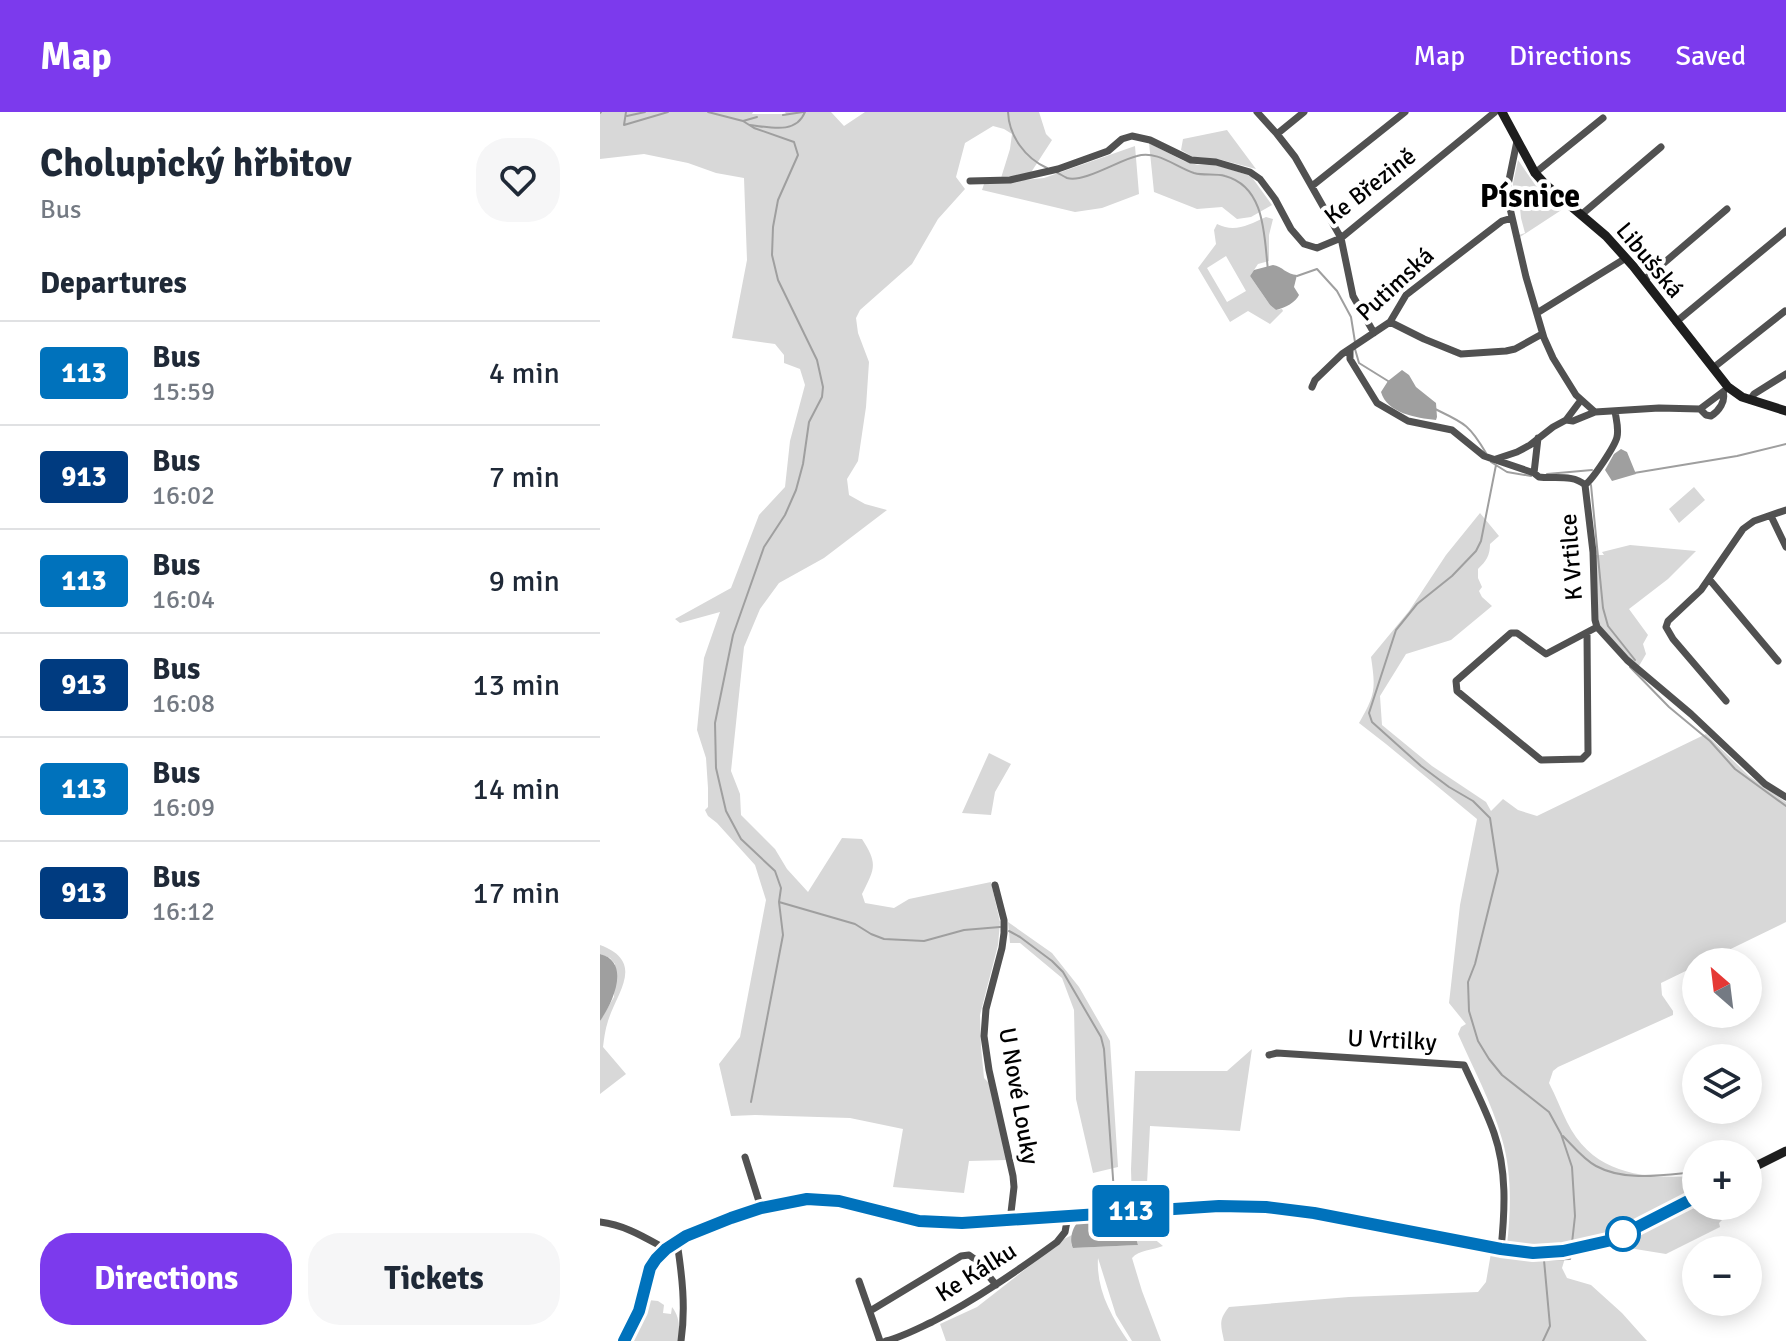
<!DOCTYPE html>
<html lang="en">
<head>
<meta charset="utf-8">
<style>
	:root { --surface:#fff; --page:#f6f6f7; --text:#1f2937; --muted:#747a83; --line:#e0e1e3; --accent:#7c3aed }
	body { margin:0; font-family:Signika,sans-serif; background:var(--page); color:var(--text); height:100vh; display:flex; flex-direction:column; font-size:30px; white-space:nowrap }
	* { box-sizing:border-box; margin:0 }
	p { font-size:26px; color:var(--muted) }
	.icon { flex:none; width:44px; height:44px; fill:none; stroke:currentColor; stroke-width:2; stroke-linecap:round; stroke-linejoin:round }
	.map { position:relative; flex:1; overflow:hidden }
	.side { display:flex; flex-direction:column; background:var(--surface); width:600px }
	.side>* { flex:none }
	.badge { padding:0 16px; border-radius:6px; font-size:28px; line-height:52px }
	.needle { width:52px; rotate:332deg }
	.fabs { position:absolute; left:1082px; top:836px; display:grid; gap:16px }
	.fabs a { display:grid; place-items:center; width:80px; height:80px; border-radius:50%; background:var(--surface); box-shadow:0 4px 20px #0003; font-size:40px }
	.map>.badge { position:absolute; translate:-50% -50%; box-shadow:0 0 0 4px #fff }
	h2 { padding:0 40px; font-size:30px; line-height:72px }
	.round { display:grid; place-items:center; flex:none; width:84px; height:84px; border-radius:32px; background:var(--page) }
	.summary { display:flex; align-items:center; justify-content:space-between; height:136px; padding:0 40px }
	h1 { font-size:38px; font-weight:700; line-height:60px }
	.cta { display:flex; gap:16px; margin-top:auto; padding:16px 40px }
	.cta a { flex:1; height:92px; border-radius:32px; background:var(--accent); color:#fff; font-size:32px; font-weight:700; line-height:92px; text-align:center }
	.cta a+a { background:var(--page); color:var(--text) }
	ul { padding:0; list-style:none }
	li { display:flex; align-items:center; gap:24px; height:104px; padding:0 40px; border-top:2px solid var(--line) }
	li div { flex:1 }
	li b { display:block; font-size:30px }
	li em { font-style:normal }
	li .badge { min-width:88px; font-weight:700; text-align:center }
	header { display:flex; align-items:center; gap:48px; box-sizing:border-box; height:112px; padding:0 40px; background:var(--accent); color:#fff }
	header strong { font-size:38px }
	nav { display:flex; gap:44px; margin-inline-start:auto; font-size:28px }
	main { display:flex; flex:1; min-height:0 }
	.map>svg:first-child { display:block }
</style>
</head>
<body>
<header>
<strong>Map</strong>
<nav><a>Map</a><a>Directions</a><a>Saved</a></nav>
</header>
<main>
<section class="side">
<div class="summary"><div><h1>Cholupický hřbitov</h1><p>Bus</p></div><a class="round"><svg class="icon" aria-label="heart" viewBox="0 0 24 24"><path d="M12 20l-8-8c-3-5 5-10 8-4 3-6 11-1 8 4z"/></svg></a></div>
<h2>Departures</h2>
<ul>
<li><span class="badge" style="background:#0072bc;color:#fff">113</span><div><b>Bus</b><p>15:59</p></div><em>4 min</em></li>
<li><span class="badge" style="background:#003b80;color:#fff">913</span><div><b>Bus</b><p>16:02</p></div><em>7 min</em></li>
<li><span class="badge" style="background:#0072bc;color:#fff">113</span><div><b>Bus</b><p>16:04</p></div><em>9 min</em></li>
<li><span class="badge" style="background:#003b80;color:#fff">913</span><div><b>Bus</b><p>16:08</p></div><em>13 min</em></li>
<li><span class="badge" style="background:#0072bc;color:#fff">113</span><div><b>Bus</b><p>16:09</p></div><em>14 min</em></li>
<li><span class="badge" style="background:#003b80;color:#fff">913</span><div><b>Bus</b><p>16:12</p></div><em>17 min</em></li>
</ul>
<div class="cta"><a>Directions</a><a>Tickets</a></div>
</section>
<div class="map">
<svg width="1186" height="1229" viewBox="0 0 1186 1229">
	<rect width="100%" height="100%" fill="#fff"/>
	<path fill="#d8d8d8" fill-rule="evenodd" d="M0,0h153l-1,2h34l-1,-2h46l13,14 21,-14h174l7,22 6,6 -22,34 -29,4 9,-29 2,-15 -8,-5 -11,-3 -28,17 -9,34 9,12 -27,30 -26,45 -52,46 -4,8 2,15 11,29 -3,45 -8,54 -11,18 2,16 16,9 22,6 -63,48 -45,25 -19,26 -16,38 -13,124 9,23 1,21 34,34 12,20 21,23 34,-54 20,1c16,25 13,29 0,55l3,9 29,5 15,-9 82,-17 9,40 -2,23 -18,70 1,32 3,31 5,5 18,77 -38,1 -5,32 -71,-6 10,-58 -53,-11 -95,-3 -24,1 -12,-52 21,-27 26,-137 -11,-35 -38,-42 -9,-7 -3,-6 3,-3v-19l-2,-30 -9,-28 7,-72 16,-46 -40,11 -5,-4 56,-31 28,-73 26,-28 5,-46 15,-56 -5,-16 -16,-6v-8l-9,-11 -43,-6 15,-78 -3,-82 -28,-5 -28,-10 -44,-9 -44,5z
		M627,18l29,39 -38,-10 -25,-2 -12,-7 2,-11z
		M549,31l35,18 14,4h18l35,11 21,29 -21,12 -14,2 -15,-12 -25,2 -43,-17z
		M535,34l4,48 -37,14 -27,4 -93,-22 2,-6 60,-6z
		M918,48l18,26 27,23 -43,28 -1,-2 6,-2 -4,-15 -3,-30 -5,-1v-4z
		M666,105l7,2 -4,16v26l-11,3 -8,12 20,29 6,5 6,-1 1,2 -13,13 -22,-13 -18,11 -32,-54 18,-24 -2,-14 3,-6c18,9 31,1 49,-7zM626,144l20,35 -19,11 -20,-34z
		M1094,375l11,13 -26,23 -10,-14z
		M880,401l19,23 -9,8c0,12 -4,17 -12,25v9l4,9 -3,4 3,6 10,9 -41,34 -45,14 -26,42 2,29 50,41 54,36 5,9 12,-12 15,11 19,6 169,-82 43,42 37,26v120l-82,40h-8v4l-35,17 1,12 11,16v4l-115,52 -5,4 -4,12c7,13 12,27 18,39 26,53 77,57 129,54v13h-7v3l-5,7 -77,38 -20,6 -5,-2v4c-25,5 -51,6 -75,0 4,-35 5,-72 -5,-106 -10,-36 -29,-71 -44,-105l3,-7 5,-3 -17,-21 11,-98 17,-86 -91,-75 -27,-21c16,-28 17,-33 12,-66l38,-46 37,-56z
		M1030,433l66,6 -28,28 -39,30 19,26 -5,9 3,10 -7,12 -9,-5 -32,-37 -2,-69h8l-2,-3z
		M389,641l22,11 -16,28 -4,23 -29,-2z
		M408,810l44,31 27,34 31,54 8,126 -25,6 -17,-74 -2,-89 -12,-32 -42,-35h-10z
		M0,833c46,17 17,47 8,76 -3,9 -4,18 -5,26l23,27 -26,20v-73l14,-24 1,-33 -5,-6 -10,-4z
		M652,937l-12,82 -90,-5 -4,77 -14,2 -1,-36 4,-98h92z
		M1096,1092v2h23l6,11 -6,6 1,4 -54,27 -37,-6 -2,-8z
		M529,1114l18,7 16,13c-10,4 -24,4 -31,12l10,33 19,50h-29l-16,-26 -18,-57c-2,31 13,58 30,83h-182l-6,-17 37,-17 87,-68 8,-4 -1,9 2,4 65,-3 -3,-9z
		M891,1141l34,5h40l-3,10 5,10 24,7 31,28 25,28h-423c-3,-15 -6,-21 5,-34l120,-10 129,-5 8,-10z
		M48,1188l10,1 6,4 -1,8 8,1 1,-7c8,10 8,22 6,34h-47l15,-32z"/>
	<path fill="#9f9f9f" d="M673,153c9,1 14,10 24,10l-3,12 5,8c-3,7 -14,13 -23,15l-6,-5 -20,-29 4,-6z
		M802,258l7,5 7,12 20,16 1,14 -1,3c-20,-2 -49,-7 -55,-28l7,-11z
		M1021,337l6,3 9,22 -24,7 -7,-11 9,-16z
		M0,842c32,8 12,50 0,67z
		M516,1108c13,2 19,13 22,25l-65,3c-4,-7 -1,-19 4,-25z"/>
	<g fill="none" stroke-linecap="round" stroke-linejoin="round">
		<path stroke="#9f9f9f" stroke-width="2" d="M26,0l-2,13 44,-13
			M108,0l35,9 14,-4
			M408,0c1,24 17,46 39,56
			M0,1l1,-1
			M183,3l20,-3
			M27,4l18,-4
			M143,9l11,7 40,14 4,13 -20,45 -5,27 -1,28 6,25 39,80 6,27 -1,10 -13,25 -6,42 -7,26 -11,25 -21,32 -31,88 -18,88 1,45 10,43 15,28 34,32 6,17 -2,14 4,33 -32,167
			M150,13c19,2 46,10 55,-13
			M456,60c4,2 7,4 11,6 17,5 52,-18 70,-22 20,-6 39,11 57,17 10,3 21,0 31,3 41,11 39,61 43,94
			M697,164l20,-7 20,22 14,26 4,25
			M755,237l4,14 29,18
			M835,297c29,14 34,15 51,44
			M891,350l16,10 24,4
			M896,353l-15,76 -5,10 -24,25 -35,28 -21,26 -27,83 3,9 49,44 28,21 24,14 17,17 8,53 -23,93 -7,18 1,29 9,30 11,18 13,16 47,37 12,22 11,33 3,49 -3,27
			M1034,361l103,-17 49,-12
			M947,362l45,-4
			M991,373l12,123 5,18 27,34
			M1030,555l39,40 41,34 25,28 51,37
			M179,790l76,22 16,10 13,5 40,2 40,-11 36,-3
			M409,819l11,6 32,24 11,11 38,65 3,12 11,158
			M963,1024c10,10 20,23 33,30 29,16 68,9 100,6
			M943,1229l7,-15 -6,-66 26,-1 1,-4"/>
		<path stroke="#515151" stroke-width="7" d="M657,0l20,22 18,23 46,81 12,58 21,37
			M677,22l27,-22
			M917,29l-9,44 1,19 17,73 18,61 9,20 23,37 19,17 64,-4 41,1 6,6 5,1c8,-5 15,-15 12,-24
			M935,61l68,-55
			M370,69l40,-1 48,-11 50,-18 14,-12 10,-3 18,4 41,20 25,2 34,10 10,7 15,20 16,30 13,15 13,4 24,-10 154,-126
			M712,74l93,-74
			M981,103l80,-68
			M1044,168l83,-71
			M937,201l89,-55
			M790,210l34,17 37,15 45,-3 9,-2 27,-15
			M1076,210l110,-91
			M750,237v10l27,44 31,18 44,9 32,26 50,17 5,4c15,2 34,-3 46,8
			M1113,256l72,-57
			M712,275l3,-7 27,-26 48,-32 16,-27 96,-74 10,-3
			M1150,288l4,-6 32,-20
			M1100,297l24,-18
			M966,308l7,1 22,-9
			M896,347l21,-7 13,-7 23,-18 13,-7 15,-20
			M934,361l4,-35
			M985,373l8,67 2,68 2,7 30,33 64,54 74,70 21,13
			M985,373c8,-6 30,-39 32,-48 2,-9 -1,-18 -2,-26
			M1171,404l15,31
			M1109,467l69,82
			M987,521l1,120 -6,6 -41,1 -84,-69 -1,-10 55,-48h6l29,21 51,-27
			M1126,589l-53,-62 -7,-12 2,-6 33,-31 42,-61 11,-8 32,-11
			M395,773l9,35v13l-2,15 -16,61 -2,27 5,34 24,106 1,11 -4,34
			M669,943l8,-2 187,12c10,22 22,45 30,68 13,37 11,77 7,116
			M145,1045l16,51
			M0,1110c25,3 44,15 66,27
			M77,1130c5,33 9,65 4,99
			M259,1169l21,60
			M270,1199l91,-55 8,-1 7,5 20,25
			M286,1229c16,-4 31,-12 46,-19 45,-23 85,-51 125,-80l8,-10 3,-16"/>
		<path stroke="#1e1e1e" stroke-width="9" d="M902,0l33,61 11,12 60,51 27,30 95,121 14,10 44,14
			M1148,1058l38,-19
			M24,1229l15,-30 11,-43 6,-9 10,-10 20,-13 45,-18 30,-10 31,-7 15,-2 32,2 80,20 43,2 257,-17 47,1 48,6 187,36 32,4 30,-2 49,-11 84,-43"/>
	</g>
	<g fill="none" stroke-linecap="round" stroke-linejoin="round">
		<defs>
			<path id="line" d="M24,1229l15,-30 11,-43 6,-9 10,-10 20,-13 45,-18 30,-10 46,-9 32,2 80,20 43,2 257,-17 47,1 48,6 187,36 32,4 30,-2 49,-11 84,-43"/>
		</defs>
		<use href="#line" stroke="#fff" stroke-width="18"/>
		<use href="#line" stroke="#0072bc" stroke-width="12"/>
	</g>
	<circle fill="#fff" stroke="#0072bc" stroke-width="4" cx="1023" cy="1122" r="16"/>
	<g text-anchor="middle" stroke-width="8" stroke-linejoin="round" paint-order="stroke">
		<g font-size="24" fill="#000" stroke="#fff">
			<text transform="translate(770 74) rotate(-38)" y="8">Ke Březině</text>
			<text transform="translate(1050 148) rotate(50)" y="8">Libušská</text>
			<text transform="translate(795 172) rotate(-43)" y="8">Putimská</text>
			<text transform="translate(971 445) rotate(-94)" y="8">K Vrtilce</text>
			<text transform="translate(792 928) rotate(3)" y="8">U Vrtilky</text>
			<text transform="translate(419 984) rotate(80)" y="8">U Nové Louky</text>
			<text transform="translate(376 1160) rotate(-32)" y="8">Ke Kálku</text>
		</g>
		<g font-size="32" font-weight="bold" fill="#000" stroke="#fff">
			<text x="930" y="95">Písnice</text>
		</g>
	</g>
</svg>
<div class="fabs">
<a><svg class="needle" viewBox="-14 -14 28 28"><path d="M0-13l5 13h-10z" fill="#e53935"/><path d="M0 13l5-13h-10z" fill="#747a83"/></svg></a>
<a><svg class="icon" aria-label="layers" viewBox="0 0 24 24"><path d="M12 4l9 5-9 5-9-5zM3 14l9 5 9-5"/></svg></a>
<a>+</a>
<a>−</a>
</div>
<b class="badge" style="left:531px;top:1099px;background:#0072bc;color:#fff">113</b>
</div>
</main>
</body>
</html>
